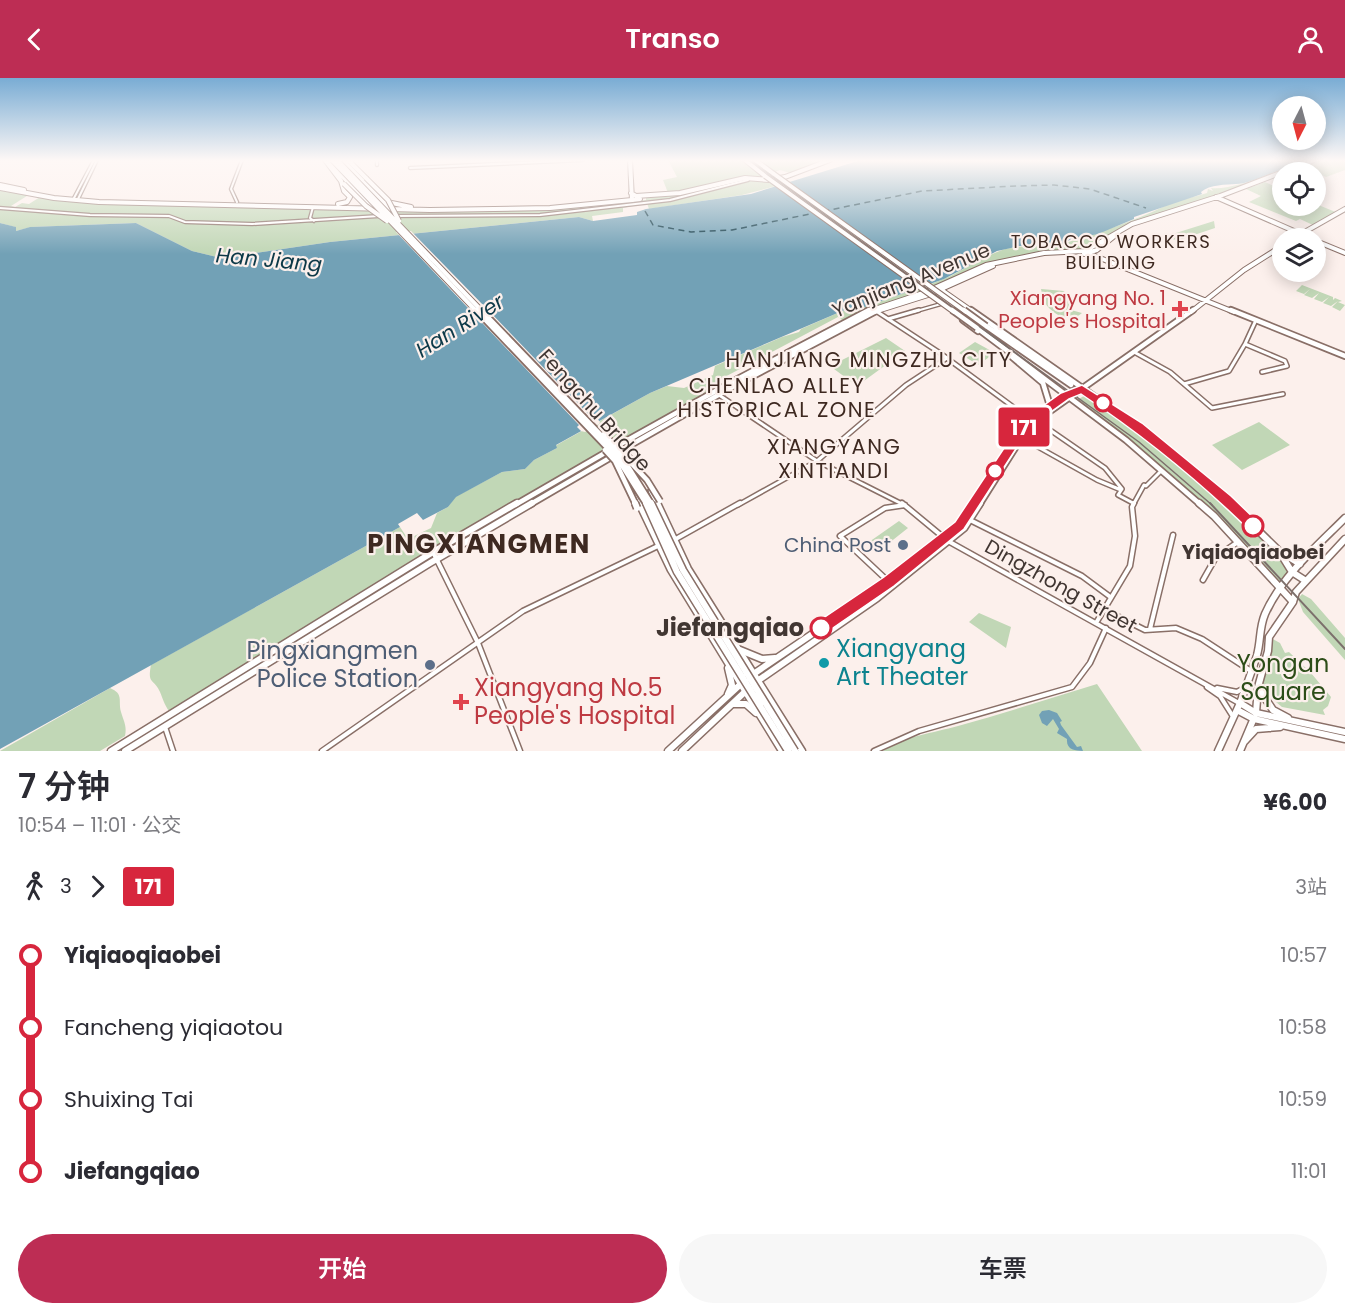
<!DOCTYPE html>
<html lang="zh">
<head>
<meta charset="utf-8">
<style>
	:root { --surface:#fff; --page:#f7f7f7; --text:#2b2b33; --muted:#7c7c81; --accent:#bd2d54 }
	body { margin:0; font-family:Poppins,"Noto Sans SC",sans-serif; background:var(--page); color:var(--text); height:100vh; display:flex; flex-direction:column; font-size:22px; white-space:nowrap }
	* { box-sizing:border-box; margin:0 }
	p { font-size:20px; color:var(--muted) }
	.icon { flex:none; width:33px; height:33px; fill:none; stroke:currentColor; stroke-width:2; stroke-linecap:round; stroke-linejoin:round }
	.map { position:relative; height:673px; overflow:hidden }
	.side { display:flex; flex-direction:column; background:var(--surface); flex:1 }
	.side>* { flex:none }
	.badge { padding:0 12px; border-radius:4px; font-size:21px; line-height:39px }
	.needle { width:39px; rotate:186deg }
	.buttons { position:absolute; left:1272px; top:18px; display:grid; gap:12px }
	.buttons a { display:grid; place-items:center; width:54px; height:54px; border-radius:50%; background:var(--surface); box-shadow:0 3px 15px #0003; font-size:30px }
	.map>.badge { position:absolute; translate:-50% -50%; box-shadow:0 0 0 3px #fff }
	.legs { display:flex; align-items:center; gap:9px; height:66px; padding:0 18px; font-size:20px }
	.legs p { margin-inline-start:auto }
	.overview { display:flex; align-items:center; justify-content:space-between; height:102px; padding:0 18px }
	h1 { font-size:33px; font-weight:600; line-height:45px }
	.button { display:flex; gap:12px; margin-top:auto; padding:12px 18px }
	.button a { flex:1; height:69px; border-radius:36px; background:var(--accent); color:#fff; font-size:24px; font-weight:600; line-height:69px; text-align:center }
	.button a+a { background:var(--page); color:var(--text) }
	ul { padding:0 18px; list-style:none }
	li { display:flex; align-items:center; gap:21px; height:72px; font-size:22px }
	li i { display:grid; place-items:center; width:9px; height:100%; margin:0 8px; background:currentColor }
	li i::after { content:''; width:15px; height:15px; margin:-8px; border:4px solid; border-radius:50%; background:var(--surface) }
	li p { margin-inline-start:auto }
	li:first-child i { background:linear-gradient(#0000 50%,currentColor 0) }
	li:last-child i { background:linear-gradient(currentColor 50%,#0000 0) }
	header { display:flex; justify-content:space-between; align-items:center; height:78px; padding:0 18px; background:var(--accent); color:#fff; font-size:27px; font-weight:600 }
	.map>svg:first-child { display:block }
</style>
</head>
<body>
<header><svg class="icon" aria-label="back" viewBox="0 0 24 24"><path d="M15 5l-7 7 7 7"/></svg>Transo<svg class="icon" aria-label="person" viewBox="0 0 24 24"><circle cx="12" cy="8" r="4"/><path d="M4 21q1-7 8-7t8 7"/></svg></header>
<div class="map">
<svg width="1345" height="673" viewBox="0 0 1345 673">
	<rect width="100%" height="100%" fill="#fcf0ec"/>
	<path fill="#c1d7b6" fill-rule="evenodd" d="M668,82h75l22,16 -9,2 12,2 8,6 -34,9 -93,14 -2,-6 -24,5v4l-31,4 1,5 -14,-4 -249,25 -109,16 -29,-7 -56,-28 -105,4 -15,4 -1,-4 -15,-4v-35l30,6 -19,12 4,1 7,-4 7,1 11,-7 50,6c91,2 183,4 274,5 94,2 188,4 282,-8v-2l22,-5 -5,-13 14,-3z
		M755,82h66l2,2 -33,11 -10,-3 -8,3z
		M1303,82h11l-97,37 -85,27 -40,25 -31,2 -75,14 -63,28 -50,15 -209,112 -495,291c-5,-7 -6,-12 -9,-19 -6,-14 -13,-7 -9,-27l249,-138 8,12 23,-11 6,-15 11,-6 7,-10 47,-25 23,-3 9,-9 23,-12 -2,-2 95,-53 17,-7 17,2 29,-13 2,-9 67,-29 17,-5 2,-3 46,-20 6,1c30,-11 61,-19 91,-31 18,-8 35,-20 53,-27 22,-10 47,-2 68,-9 33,-10 69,-22 100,-37 13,-6 29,-9 42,-13l1,-4 5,2 -2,-3c22,3 70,-18 92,-28zM838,239l4,3 -119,63h-4v-3z
		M1320,82h25v10l-19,7 -23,-11z
		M1265,104l17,8v16h34v-2l22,9 -23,13 -15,-7 -4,2 -47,-19 12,-6 -15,-7z
		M1214,143l1,7 -36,12 -19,-2z
		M1302,207l31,12v3l2,-2 7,3 -4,1 7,3 -5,6 -8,-4 6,-6 -7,5 -8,-3 6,-6 -7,5 -8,-3 5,-6 -7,5 -8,-3 6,-6 -6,5 -8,-3z
		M1041,211l23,2 7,19 11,3c-12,11 -29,2 -37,-10 -2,-3 -3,-10 -4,-14z
		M886,260l19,13 -48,35 -27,-20z
		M975,264l20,11 -17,12 -19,-12z
		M1087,316c40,25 75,53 111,83 35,28 71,57 94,95l-12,16 -66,-72 -52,-46 -88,-68z
		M1259,344l31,23 -48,25 -30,-25z
		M899,443l9,7 -29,23 -10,-9z
		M1302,516l9,5 34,39v22l-42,-48 -5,-13z
		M979,535l32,14 -5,21 -37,-26z
		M1269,559l11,6 5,10 4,-1 22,21 20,24 -3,9 -5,4 2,5 -43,-8 -24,-20z
		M1097,606l45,67h-259c22,-15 50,-18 75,-25 47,-13 93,-28 139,-42z
		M110,610c14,6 8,12 11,24 3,10 6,14 4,24l-25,15h-100z"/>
	<path fill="#72a1b6" d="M861,82h442c-17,7 -53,24 -67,24 -10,1 -26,0 -35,8l1,2 -68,23v2l-36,15 -27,5 -7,5 -44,2 -23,5 -53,28 -91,32 -6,-2 -197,84 -94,52 1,3 -23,12 -9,9 -23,3 -46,25 -8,10 -25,13 -6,-7 -19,11 2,3 -400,222v-526l16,4v4l14,-4 106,-4 56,28 29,7 109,-16 249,-25 14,4 44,-6v-3l9,-3 105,-15z
		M1049,632l8,3 5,8 -2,1 1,3 16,22 4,-1 2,5c-8,0 -17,-1 -16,-12l-10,-6 2,-4 -6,-10 -6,7 -5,-3 -3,-8 3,-4z"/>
	<path fill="#fcf0ec" d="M785,102l149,106 -12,4 -148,-107z
		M411,153l74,76h2l2,4 103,107 4,-1 4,5 -1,2 -14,8 -4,-1 -4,-4 2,-2 -183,-193z"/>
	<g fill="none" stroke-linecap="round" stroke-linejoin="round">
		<path stroke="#0d3948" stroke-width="1.5" stroke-dasharray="6 4.5" stroke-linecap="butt" d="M645,133l8,14 38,7 41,-2 190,-39 94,-5 38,-1 36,4 56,19"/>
		<defs>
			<path id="street-far2" d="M377,82v5
				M410,90l173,-8
				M74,120l20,-38
				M78,121l19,-39
				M237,124l-6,-13 11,-29
				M313,129l-3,11 4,3
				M0,130l90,7 79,1 16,6 67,2 127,-8
				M395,138l145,-1 130,-15 78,-20
				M913,234l28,-8"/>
			<path id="street-far1" d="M876,233l64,42 91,67
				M888,241l31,-9
				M1256,242l-11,24 40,17 2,5 -25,6
				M1134,274l36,20 42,36 71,-14
				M1184,306l45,-13 16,-27
				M719,317l98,66 87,44
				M1037,343l68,47 17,21 -4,6 15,8
				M1022,360l75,42 24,10
				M738,427l79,-44 89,-76 41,-27
				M1133,427l11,-20 2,1 15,-15"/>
			<path id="street" d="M902,425l41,34
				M970,442l112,56 27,20
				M674,462l66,-37
				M948,463l291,162
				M433,474l45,91 42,108
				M1203,502l13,-23 22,-15
				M889,504l-49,-46 45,-28 20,-3
				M1103,531l42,21 31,-2 26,11 49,32
				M1096,545l34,-57 5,-30 -3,-29 2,-4
				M1150,551l23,-94
				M1207,609l13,9 12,19
				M1217,610l20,4 7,-4
				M165,649l8,24
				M322,673l201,-140 137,-66
				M874,673l45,-20 153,-44 18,-24 16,-35"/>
			<path id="secondary-far2" d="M630,82l2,40 8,-1
				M745,82l20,16
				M755,82l19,14
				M631,115l5,3 44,-3 65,-15 24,2 16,-3 45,-17
				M1216,119l94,41
				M1294,160l51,-29
				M1316,163l29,12
				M1084,176l13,-4 20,-16
				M1090,176l144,58
				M940,211l33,23
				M866,234l57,-19 63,-28 58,-12 41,-2 47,-27 88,-28 94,-36
				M874,234l54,-17 65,-29
				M1191,234l53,-42 38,-24"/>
			<path id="secondary-far1" d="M971,232l167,117 94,78
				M1231,232l114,46
				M963,242l15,11
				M986,248l85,59
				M977,250l149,112 75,65
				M1011,278l32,27 7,23
				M617,368l113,-63 139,-73
				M620,373l114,-65 144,-76
				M515,427l95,-55
				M529,427l84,-49
				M973,427l53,-81 39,-28 12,-5
				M979,427l50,-79 164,-116"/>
			<path id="secondary" d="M1199,425l15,13 79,86
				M1230,425l49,48 13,21 14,9
				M1282,475l18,11
				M740,572l22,9 13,-1
				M728,590l4,17 -4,9
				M752,597l137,-93 71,-57 14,-22
				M756,604l121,-84 87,-70 16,-25
				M1259,611l14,21 15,8
				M1240,625c6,-16 12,-32 17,-48 4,-14 2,-27 8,-41 17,-38 51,-67 80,-96
				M733,626h13l10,9
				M1256,635l2,-26 10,-36 1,-14 24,-35 3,-10 49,-53
				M111,673l322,-199 84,-49
				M125,673l305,-188 102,-60
				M668,673l75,-69
				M682,673l66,-62"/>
			<path id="primary-far2" d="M325,82l16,21
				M327,82l46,48
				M342,82l48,49
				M348,82l18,18
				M0,107l24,5
				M0,110l54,10 45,4 331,8 120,-2 82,-8
				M387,124l24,5
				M338,126l9,-2 3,-5 -6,-6 -3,-10"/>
			<path id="primary-far1" d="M619,367l15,19
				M631,412l8,15
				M651,413l7,14"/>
			<path id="primary" d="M639,425l32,67 111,181
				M657,425l31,66 114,182
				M1237,632l17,9 91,20
				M1244,664l12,-13 24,-2
				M1218,673l22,-48 16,10 89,19
				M1240,673l14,-33"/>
		</defs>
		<use href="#street-far2" stroke="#896f67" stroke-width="4.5"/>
		<use href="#street-far1" stroke="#896f67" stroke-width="6"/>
		<use href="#street" stroke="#896f67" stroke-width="7"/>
		<use href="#secondary-far2" stroke="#896f67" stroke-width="6"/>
		<use href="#secondary-far1" stroke="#896f67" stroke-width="8"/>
		<use href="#secondary" stroke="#896f67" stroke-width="9"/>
		<use href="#primary-far2" stroke="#896f67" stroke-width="6"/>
		<use href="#primary-far1" stroke="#896f67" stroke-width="8"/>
		<use href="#primary" stroke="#896f67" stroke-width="9"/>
		<use href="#street-far2" stroke="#fff" stroke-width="2"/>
		<use href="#street-far1" stroke="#fff" stroke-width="3"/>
		<use href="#street" stroke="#fff" stroke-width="4"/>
		<use href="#secondary-far2" stroke="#fff" stroke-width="4"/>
		<use href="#secondary-far1" stroke="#fff" stroke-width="4.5"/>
		<use href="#secondary" stroke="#fff" stroke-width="6"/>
		<use href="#primary-far2" stroke="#fff" stroke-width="4"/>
		<use href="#primary-far1" stroke="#fff" stroke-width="4.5"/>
		<use href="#primary" stroke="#fff" stroke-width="6"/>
		<path stroke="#7c706c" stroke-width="1.5" d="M749,82l390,282 73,63"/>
		<path stroke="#7c706c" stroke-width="2" d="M1210,425l135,146"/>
		<defs>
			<path id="secondary-bridge-far1" d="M774,96l192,138
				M765,98l189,136"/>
			<path id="secondary-bridge" d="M952,232l25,18
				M964,232l22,16"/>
			<path id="primary-bridge-far2" d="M332,82l145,152
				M337,82l146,152
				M366,100l22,22 11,21
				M344,106l22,22 21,15"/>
			<path id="primary-bridge-far1" d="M476,232l142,149 29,46
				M481,232l141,147 30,48
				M604,356l43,46 13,21
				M605,372l10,11 21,44"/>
			<path id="primary-bridge" d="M635,425l2,5
				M646,425l31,69 111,179
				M651,425l32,67 112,181"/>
		</defs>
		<use href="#secondary-bridge-far1" stroke="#896f67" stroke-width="6" stroke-linecap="butt"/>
		<use href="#secondary-bridge" stroke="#896f67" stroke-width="8" stroke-linecap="butt"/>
		<use href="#primary-bridge-far2" stroke="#896f67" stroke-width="6" stroke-linecap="butt"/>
		<use href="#primary-bridge-far1" stroke="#896f67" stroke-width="8" stroke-linecap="butt"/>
		<use href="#primary-bridge" stroke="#896f67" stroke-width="9" stroke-linecap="butt"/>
		<use href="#secondary-bridge-far1" stroke="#fff" stroke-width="4"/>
		<use href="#secondary-bridge" stroke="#fff" stroke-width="4.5"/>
		<use href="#primary-bridge-far2" stroke="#fff" stroke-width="4"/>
		<use href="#primary-bridge-far1" stroke="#fff" stroke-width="4.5"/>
		<use href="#primary-bridge" stroke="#fff" stroke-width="6"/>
	</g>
	<linearGradient id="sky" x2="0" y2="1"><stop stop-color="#79acd4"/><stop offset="0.47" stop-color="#fef8f6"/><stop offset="1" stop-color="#fef8f6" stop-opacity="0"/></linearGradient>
	<rect width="1345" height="176" fill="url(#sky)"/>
	<path fill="#d7263d" stroke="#fff" stroke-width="1.5" d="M1082,307l60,38 89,73 27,26 2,4 -2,4h-9c-52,-51 -108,-96 -168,-136l-12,5 -39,28 -66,102 -70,57 -67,46 -6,2 -5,-2 -2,-4 2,-5 68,-46 71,-55 67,-101 39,-28z"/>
	<g fill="#e0444e" stroke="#fcf0ec" stroke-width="2">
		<path d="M1177 222h6v6h6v6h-6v6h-6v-6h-6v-6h6z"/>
		<path d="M458 615h6v6h6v6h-6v6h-6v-6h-6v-6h6z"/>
	</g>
	<g fill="#fff" stroke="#d7263d" stroke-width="3">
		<circle cx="1103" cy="325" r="8"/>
		<circle cx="995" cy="393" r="8"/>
		<circle cx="1253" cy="448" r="10"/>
		<circle cx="821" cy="550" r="10"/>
	</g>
	<g fill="#5c6f8a" stroke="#fcf0ec" stroke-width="2">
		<circle cx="903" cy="467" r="6"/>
		<circle cx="430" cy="587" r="6"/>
	</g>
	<circle fill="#0f9aa8" stroke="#fcf0ec" stroke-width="2" cx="824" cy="585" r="6"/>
	<g text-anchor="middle" stroke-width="4.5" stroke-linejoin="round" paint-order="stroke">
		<g font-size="18" letter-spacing="1.5" fill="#3e2921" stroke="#fcf0ec">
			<text x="1111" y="170">TOBACCO WORKERS<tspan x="1111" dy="21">BUILDING</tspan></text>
		</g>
		<g font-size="20" fill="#413632" stroke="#fcf0ec">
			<text transform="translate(911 202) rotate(-22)" y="7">Yanjiang Avenue</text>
			<text transform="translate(595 332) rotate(48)" y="7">Fengchu Bridge</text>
			<text transform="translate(1061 508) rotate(29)" y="7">Dingzhong Street</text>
		</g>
		<g font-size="20" fill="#be3a42" stroke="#fcf0ec" text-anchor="end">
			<text x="1166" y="227">Xiangyang No. 1<tspan x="1166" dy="23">People's Hospital</tspan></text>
		</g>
		<g font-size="20" fill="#4e5e75" stroke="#fcf0ec" text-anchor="end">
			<text x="891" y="474">China Post</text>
		</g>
		<g font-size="20" font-weight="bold" fill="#413632" stroke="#fcf0ec">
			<text x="1253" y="481">Yiqiaoqiaobei</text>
		</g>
		<g font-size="21" font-style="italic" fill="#0d3948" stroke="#fcf0ec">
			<text transform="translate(269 182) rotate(5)" y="7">Han Jiang</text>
			<text transform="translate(460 248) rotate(-32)" y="7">Han River</text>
		</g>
		<g font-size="21" letter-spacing="1.5" fill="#3e2921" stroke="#fcf0ec">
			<text x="869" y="289">HANJIANG MINGZHU CITY</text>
			<text x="777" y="315">CHENLAO ALLEY<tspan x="777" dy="24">HISTORICAL ZONE</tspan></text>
			<text x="834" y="376">XIANGYANG<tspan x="834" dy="24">XINTIANDI</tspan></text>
		</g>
		<g font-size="24" font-weight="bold" fill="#413632" stroke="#fcf0ec" text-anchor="end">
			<text x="804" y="558">Jiefangqiao</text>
		</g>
		<g font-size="24" fill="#0d838f" stroke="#fcf0ec" text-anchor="start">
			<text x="836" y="579">Xiangyang<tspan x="836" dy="28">Art Theater</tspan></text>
		</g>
		<g font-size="24" fill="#4e5e75" stroke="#fcf0ec" text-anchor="end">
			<text x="418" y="581">Pingxiangmen<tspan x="418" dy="28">Police Station</tspan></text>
		</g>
		<g font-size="24" fill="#2c4d18" stroke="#fcf0ec">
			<text x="1283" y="594">Yongan<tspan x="1283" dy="28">Square</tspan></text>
		</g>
		<g font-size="24" fill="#be3a42" stroke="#fcf0ec" text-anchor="start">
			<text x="474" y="618">Xiangyang No.5<tspan x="474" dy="28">People's Hospital</tspan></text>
		</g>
		<g font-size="26" font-weight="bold" letter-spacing="1.5" fill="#3e2921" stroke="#fcf0ec">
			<text x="479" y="475">PINGXIANGMEN</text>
		</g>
	</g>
</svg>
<div class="buttons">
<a><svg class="needle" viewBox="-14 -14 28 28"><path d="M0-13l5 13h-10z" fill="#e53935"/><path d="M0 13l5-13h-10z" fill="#7c7c81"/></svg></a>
<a><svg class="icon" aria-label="locate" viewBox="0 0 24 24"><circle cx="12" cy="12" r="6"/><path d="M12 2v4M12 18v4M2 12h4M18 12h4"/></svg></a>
<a><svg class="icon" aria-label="layers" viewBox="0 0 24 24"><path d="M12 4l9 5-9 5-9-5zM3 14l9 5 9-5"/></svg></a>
</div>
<b class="badge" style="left:1024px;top:349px;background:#d7263d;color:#fff">171</b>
</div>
<section class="side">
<div class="overview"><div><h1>7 分钟</h1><p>10:54 – 11:01 · 公交</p></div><b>¥6.00</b></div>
<div class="legs"><svg class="icon" aria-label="walk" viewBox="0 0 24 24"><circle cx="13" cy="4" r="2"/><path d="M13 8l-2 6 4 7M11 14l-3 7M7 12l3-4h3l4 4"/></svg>3<svg class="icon" aria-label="forward" viewBox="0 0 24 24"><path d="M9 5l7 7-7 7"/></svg><b class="badge" style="background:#d7263d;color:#fff">171</b><p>3站</p></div>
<ul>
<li><i style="color:#d7263d"></i><b>Yiqiaoqiaobei</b><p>10:57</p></li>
<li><i style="color:#d7263d"></i><span>Fancheng yiqiaotou</span><p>10:58</p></li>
<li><i style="color:#d7263d"></i><span>Shuixing Tai</span><p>10:59</p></li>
<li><i style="color:#d7263d"></i><b>Jiefangqiao</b><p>11:01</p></li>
</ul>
<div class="button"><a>开始</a><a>车票</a></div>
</section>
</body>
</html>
